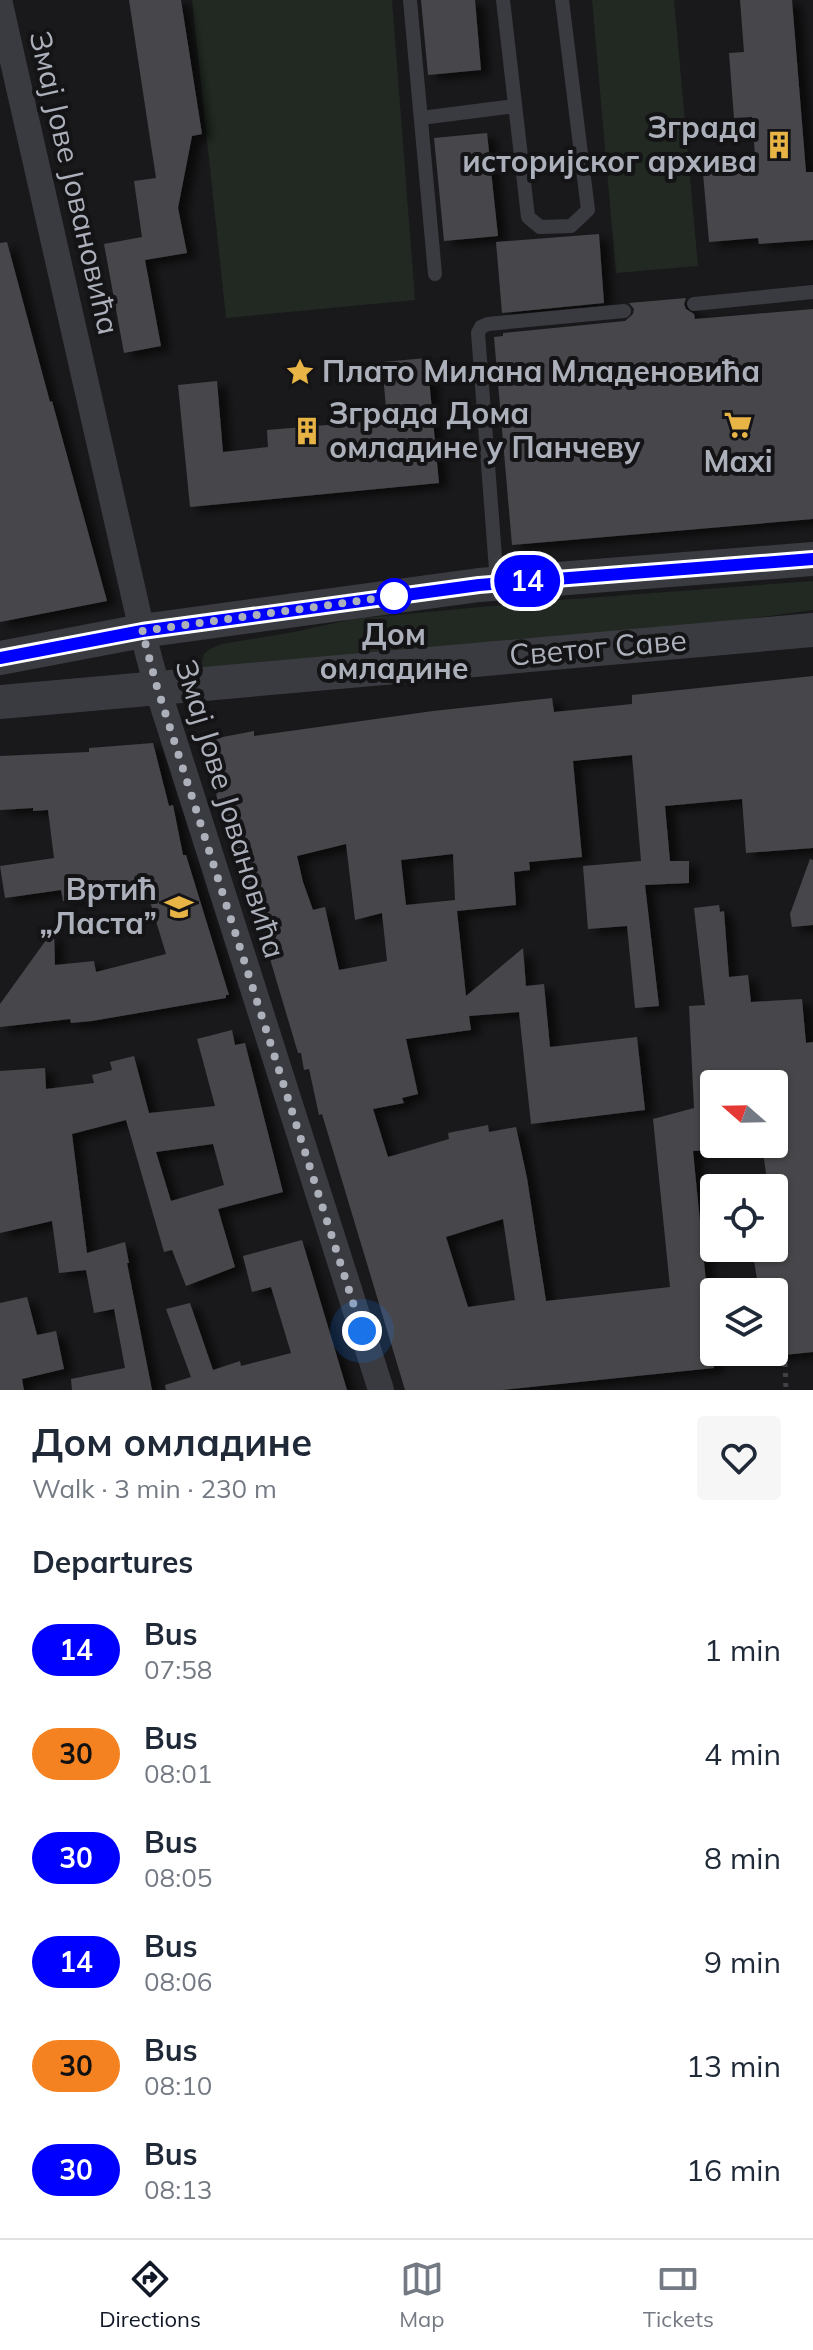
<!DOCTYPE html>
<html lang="en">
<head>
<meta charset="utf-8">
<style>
	:root { --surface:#fff; --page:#f6f6f7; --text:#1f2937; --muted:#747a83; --line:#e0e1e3; --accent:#111827 }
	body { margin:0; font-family:Mulish,sans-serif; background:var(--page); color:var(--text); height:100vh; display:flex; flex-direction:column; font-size:30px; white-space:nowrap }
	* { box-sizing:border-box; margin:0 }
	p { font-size:26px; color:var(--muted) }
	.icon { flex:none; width:44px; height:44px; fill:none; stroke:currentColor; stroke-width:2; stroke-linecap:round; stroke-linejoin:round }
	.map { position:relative; height:1390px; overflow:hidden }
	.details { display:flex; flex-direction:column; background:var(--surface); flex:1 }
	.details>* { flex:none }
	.badge { padding:0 16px; border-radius:26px; font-size:28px; line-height:52px }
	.needle { width:52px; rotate:290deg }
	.controls { position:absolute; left:700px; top:1070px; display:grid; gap:16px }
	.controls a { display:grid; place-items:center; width:88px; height:88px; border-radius:8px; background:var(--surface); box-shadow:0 2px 6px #0004; font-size:40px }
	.you { position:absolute; width:40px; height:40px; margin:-20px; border:6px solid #fff; border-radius:50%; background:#1a73e8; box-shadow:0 0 0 12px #1a73e833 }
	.map>.badge { position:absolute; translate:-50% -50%; box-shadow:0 0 0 4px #fff }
	h2 { padding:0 32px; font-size:30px; line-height:72px }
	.round { display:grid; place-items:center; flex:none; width:84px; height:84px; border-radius:8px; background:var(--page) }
	.headline { display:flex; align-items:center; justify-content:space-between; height:136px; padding:0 32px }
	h1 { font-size:38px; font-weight:700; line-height:60px }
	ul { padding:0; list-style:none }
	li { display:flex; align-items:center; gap:24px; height:104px; padding:0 32px }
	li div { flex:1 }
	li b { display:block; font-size:30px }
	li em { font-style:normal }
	li .badge { min-width:88px; font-weight:700; text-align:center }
	.menu { display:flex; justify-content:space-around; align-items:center; height:112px; border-top:2px solid var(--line); background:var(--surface); font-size:22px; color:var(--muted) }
	.menu a { display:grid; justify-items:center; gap:4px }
	.menu .current { color:var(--accent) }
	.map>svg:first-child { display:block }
</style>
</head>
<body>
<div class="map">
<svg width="813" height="1390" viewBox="0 0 813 1390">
	<defs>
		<filter id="shadow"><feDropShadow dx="9" dy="5" stdDeviation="4" flood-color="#0009"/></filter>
	</defs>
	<rect width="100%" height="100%" fill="#19191b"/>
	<path fill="#212922" d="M192,0h200l23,300 -189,18z
		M592,0h82l24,266 -82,7z
		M813,581v29l-89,12 -522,50v-11l2,-7 6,-5 12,-5 72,-12 59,-13 180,-17z"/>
	<path fill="#46464b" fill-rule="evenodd" filter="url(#shadow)" d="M129,0h52l21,134 -10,2 -14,72 9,45 -42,7 16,86 -37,7 -20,-109 38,-7 -8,-56 22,-3z
		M421,0h54l6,70 -53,5z
		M740,0h52l14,172h7v68l-54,4 -1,-6 -49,4 -6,-69 53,-5 -4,-51 -18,1 -5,-65 15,-1z
		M487,133l11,103 -54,5 -10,-103z
		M599,234l5,69 -102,10 -6,-71z
		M7,242l43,160 2,-1 55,200 -107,21v-379z
		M686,298l-2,6 2,5 8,5 1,5 118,-10v210l-301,26 -18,-208 9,-1v-3l122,-12 8,-7 1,-5 -5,-6z
		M427,358l12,125 -249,24 -12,-122 39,-4 6,71 45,-5 -1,-17 120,-10 -5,-58z
		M813,676v172l-67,5 -4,-54 -77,7 5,55h19v22l-44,2 14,121 -24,2 -8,-82 -39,3 -5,-63 58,-5 -9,-106 -59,6 9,96 -53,5 1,8 -16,2 2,33 -59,6 9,85 57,-48 3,38 18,-2 6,63 87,-10 8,73 -114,14 -12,-112 -50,4 2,14 -65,9 12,55 -16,4 2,5 -31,6 15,48 61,-18 -1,-6 40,-8 1,7 27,-5 11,51 19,123 124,-14 -17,-168 41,-11 -5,-102 16,-1 -11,-97 25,-3 1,7 4,-1 5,66 19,-2 3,27 51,-3 4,44 7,-1v310l-39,4v-64h-15l-7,-44h22v-60h-6l-6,-44h12v-60h-60v66l-21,1 18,181h3v36l-212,22h-97l-83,-276 -3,1 -10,-46 -5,1 -3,-17h-3l-74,-249h-6l-11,-64 47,-9v5l179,-25 119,-13 2,14 78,-8v-9zM346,844l9,76 27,-7 5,48 -48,9 -14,-63 -12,3 -10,-28 -6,-26zM453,854l2,46 -49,5 -5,-45zM503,1219l12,81 -47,7 -22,-70z
		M153,743l16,63 4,-1 10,50h3l43,140h-3v3l-134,23 -21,2 -1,-4 -70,8v-23l54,-75 1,36 39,-4 2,11 70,-18 -21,-69 -82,16 -2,-11 -56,8 -5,-32 54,-8 -6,-48 -15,1v-3l-33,2v-54l89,-4v-4z
		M810,859l3,1v65l-21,2 -2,-13z
		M232,1030l3,15 10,-2 38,149 -65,17 17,58 -49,19 -14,-36 -8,2 -38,-132 -54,14 15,119 38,-11 4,21h-2l25,127h-80l-1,-11 54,-11 -11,-59 -20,4 -8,-43 -27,3 -7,-52 -52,12v-162l45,-3 1,21 48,-6 -2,-8 20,-5 -2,-8 24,-6 15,57 66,-7 -18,-67zM213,1144l11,41 -53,16 -15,-49z
		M302,1240l45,150h-181l-1,-5 26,-8 -25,-68 24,-6 23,67 27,-9 1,5 50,-13 -20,-66 -19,5 -9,-36z
		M27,1297l10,38 19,-4 8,38 -42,10 2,11h-24v-87z"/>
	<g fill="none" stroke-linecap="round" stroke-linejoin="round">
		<path stroke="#404247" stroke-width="5" stroke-dasharray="4 6" stroke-linecap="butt" d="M785,1363l1,27"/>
		<path stroke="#3a3b40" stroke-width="14" d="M410,0l25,274
			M503,0l25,217 12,10 31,-1 17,-16 -26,-210
			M421,118l94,-12
			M694,304l119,-12
			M497,583l-19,-250 3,-6 7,-3 136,-13"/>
		<path stroke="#3a3b40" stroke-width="26" d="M0,4l142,627 15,56 224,703"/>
		<path stroke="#3a3b40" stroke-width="34" d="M0,658l142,-27 337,-46 334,-26
			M0,702l813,-72"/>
	</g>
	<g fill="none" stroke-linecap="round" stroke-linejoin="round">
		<defs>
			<path id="line" d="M0,658l142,-27 337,-46 334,-26"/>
		</defs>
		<use href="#line" stroke="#fff" stroke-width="18"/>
		<use href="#line" stroke="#00f" stroke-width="12"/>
		<path stroke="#acb0ba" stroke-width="8" stroke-dasharray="0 14.4" d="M362,1331l-205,-644 -15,-56 252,-35"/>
	</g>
	<defs>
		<symbol id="building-bare" viewBox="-9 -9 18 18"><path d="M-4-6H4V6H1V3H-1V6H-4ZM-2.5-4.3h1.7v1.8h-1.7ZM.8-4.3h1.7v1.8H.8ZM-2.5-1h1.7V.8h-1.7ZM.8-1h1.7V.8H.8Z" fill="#e7b445" stroke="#141416" stroke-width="2.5" paint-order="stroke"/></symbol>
		<symbol id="sight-bare" viewBox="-9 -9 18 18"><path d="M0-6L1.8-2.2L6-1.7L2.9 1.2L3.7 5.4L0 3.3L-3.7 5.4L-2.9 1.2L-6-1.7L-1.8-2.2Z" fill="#e7b445" stroke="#141416" stroke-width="2.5" paint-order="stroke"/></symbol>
		<symbol id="supermarket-bare" viewBox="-9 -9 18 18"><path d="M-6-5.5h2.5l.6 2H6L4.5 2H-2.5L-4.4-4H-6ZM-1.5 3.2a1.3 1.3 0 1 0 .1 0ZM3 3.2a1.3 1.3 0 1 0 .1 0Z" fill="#e7b445" stroke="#141416" stroke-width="2.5" paint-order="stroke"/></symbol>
		<symbol id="school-bare" viewBox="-9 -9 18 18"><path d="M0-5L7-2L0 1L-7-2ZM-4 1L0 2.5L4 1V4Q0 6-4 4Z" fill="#e7b445" stroke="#141416" stroke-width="2.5" paint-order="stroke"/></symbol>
	</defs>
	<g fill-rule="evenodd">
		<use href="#building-bare" x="759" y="125" width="40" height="40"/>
		<use href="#sight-bare" x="280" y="352" width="40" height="40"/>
		<use href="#supermarket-bare" x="718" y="405" width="40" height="40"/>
		<use href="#building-bare" x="287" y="411" width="40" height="40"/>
		<use href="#school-bare" x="159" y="887" width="40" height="40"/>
	</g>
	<circle fill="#fff" stroke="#00f" stroke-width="4" cx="394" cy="596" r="16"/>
	<g text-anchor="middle" stroke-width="8" stroke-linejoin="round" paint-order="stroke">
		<g font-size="30" font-weight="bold" fill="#acb0ba" stroke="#141416" text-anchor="end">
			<text x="757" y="138">Зграда<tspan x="757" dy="34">историјског архива</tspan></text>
			<text x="322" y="382" text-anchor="start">Плато Милана Младеновића</text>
			<text x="329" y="424" text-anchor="start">Зграда Дома<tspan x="329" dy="34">омладине у Панчеву</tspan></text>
			<text x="738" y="472" text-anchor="middle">Maxi</text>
			<text x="157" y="900">Вртић<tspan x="157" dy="34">„Ласта”</tspan></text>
		</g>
		<g font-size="30" fill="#acb0ba" stroke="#141416">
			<text transform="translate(74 183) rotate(77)" y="10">Змај Јове Јовановића</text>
			<text transform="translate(598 648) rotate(-5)" y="10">Светог Саве</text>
			<text transform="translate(230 809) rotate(73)" y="10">Змај Јове Јовановића</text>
		</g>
		<g font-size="30" font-weight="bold" fill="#acb0ba" stroke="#141416">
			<text x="394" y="645">Дом<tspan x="394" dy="34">омладине</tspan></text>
		</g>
	</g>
</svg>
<div class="controls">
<a><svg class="needle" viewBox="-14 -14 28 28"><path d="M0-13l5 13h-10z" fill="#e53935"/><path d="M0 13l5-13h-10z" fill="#747a83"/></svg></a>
<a><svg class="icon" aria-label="locate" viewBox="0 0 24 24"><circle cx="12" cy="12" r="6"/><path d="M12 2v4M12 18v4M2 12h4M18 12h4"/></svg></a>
<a><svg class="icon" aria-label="layers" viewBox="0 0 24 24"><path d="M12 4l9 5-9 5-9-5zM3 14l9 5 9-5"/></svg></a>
</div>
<div class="you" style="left:362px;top:1331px"></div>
<b class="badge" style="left:527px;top:581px;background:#00f;color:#fff">14</b>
</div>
<section class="details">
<div class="headline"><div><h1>Дом омладине</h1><p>Walk · 3 min · 230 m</p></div><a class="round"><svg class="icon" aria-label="heart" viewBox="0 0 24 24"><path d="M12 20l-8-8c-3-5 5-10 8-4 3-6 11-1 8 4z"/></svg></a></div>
<h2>Departures</h2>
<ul>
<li><span class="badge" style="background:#00f;color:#fff">14</span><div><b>Bus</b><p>07:58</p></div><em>1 min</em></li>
<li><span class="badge" style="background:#f58220;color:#111">30</span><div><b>Bus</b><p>08:01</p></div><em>4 min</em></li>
<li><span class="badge" style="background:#00f;color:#fff">30</span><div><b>Bus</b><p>08:05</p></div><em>8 min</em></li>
<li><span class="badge" style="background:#00f;color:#fff">14</span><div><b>Bus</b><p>08:06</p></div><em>9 min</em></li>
<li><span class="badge" style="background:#f58220;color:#111">30</span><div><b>Bus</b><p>08:10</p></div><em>13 min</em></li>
<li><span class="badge" style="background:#00f;color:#fff">30</span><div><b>Bus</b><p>08:13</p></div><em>16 min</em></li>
</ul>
</section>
<nav class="menu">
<a class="current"><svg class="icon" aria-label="directions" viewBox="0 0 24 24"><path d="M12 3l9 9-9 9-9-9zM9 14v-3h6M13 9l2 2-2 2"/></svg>Directions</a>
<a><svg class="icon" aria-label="map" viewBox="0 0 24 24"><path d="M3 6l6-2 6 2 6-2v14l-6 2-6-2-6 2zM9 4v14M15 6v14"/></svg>Map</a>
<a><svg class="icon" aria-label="tickets" viewBox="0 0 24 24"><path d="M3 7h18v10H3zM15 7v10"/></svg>Tickets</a>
</nav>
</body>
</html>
